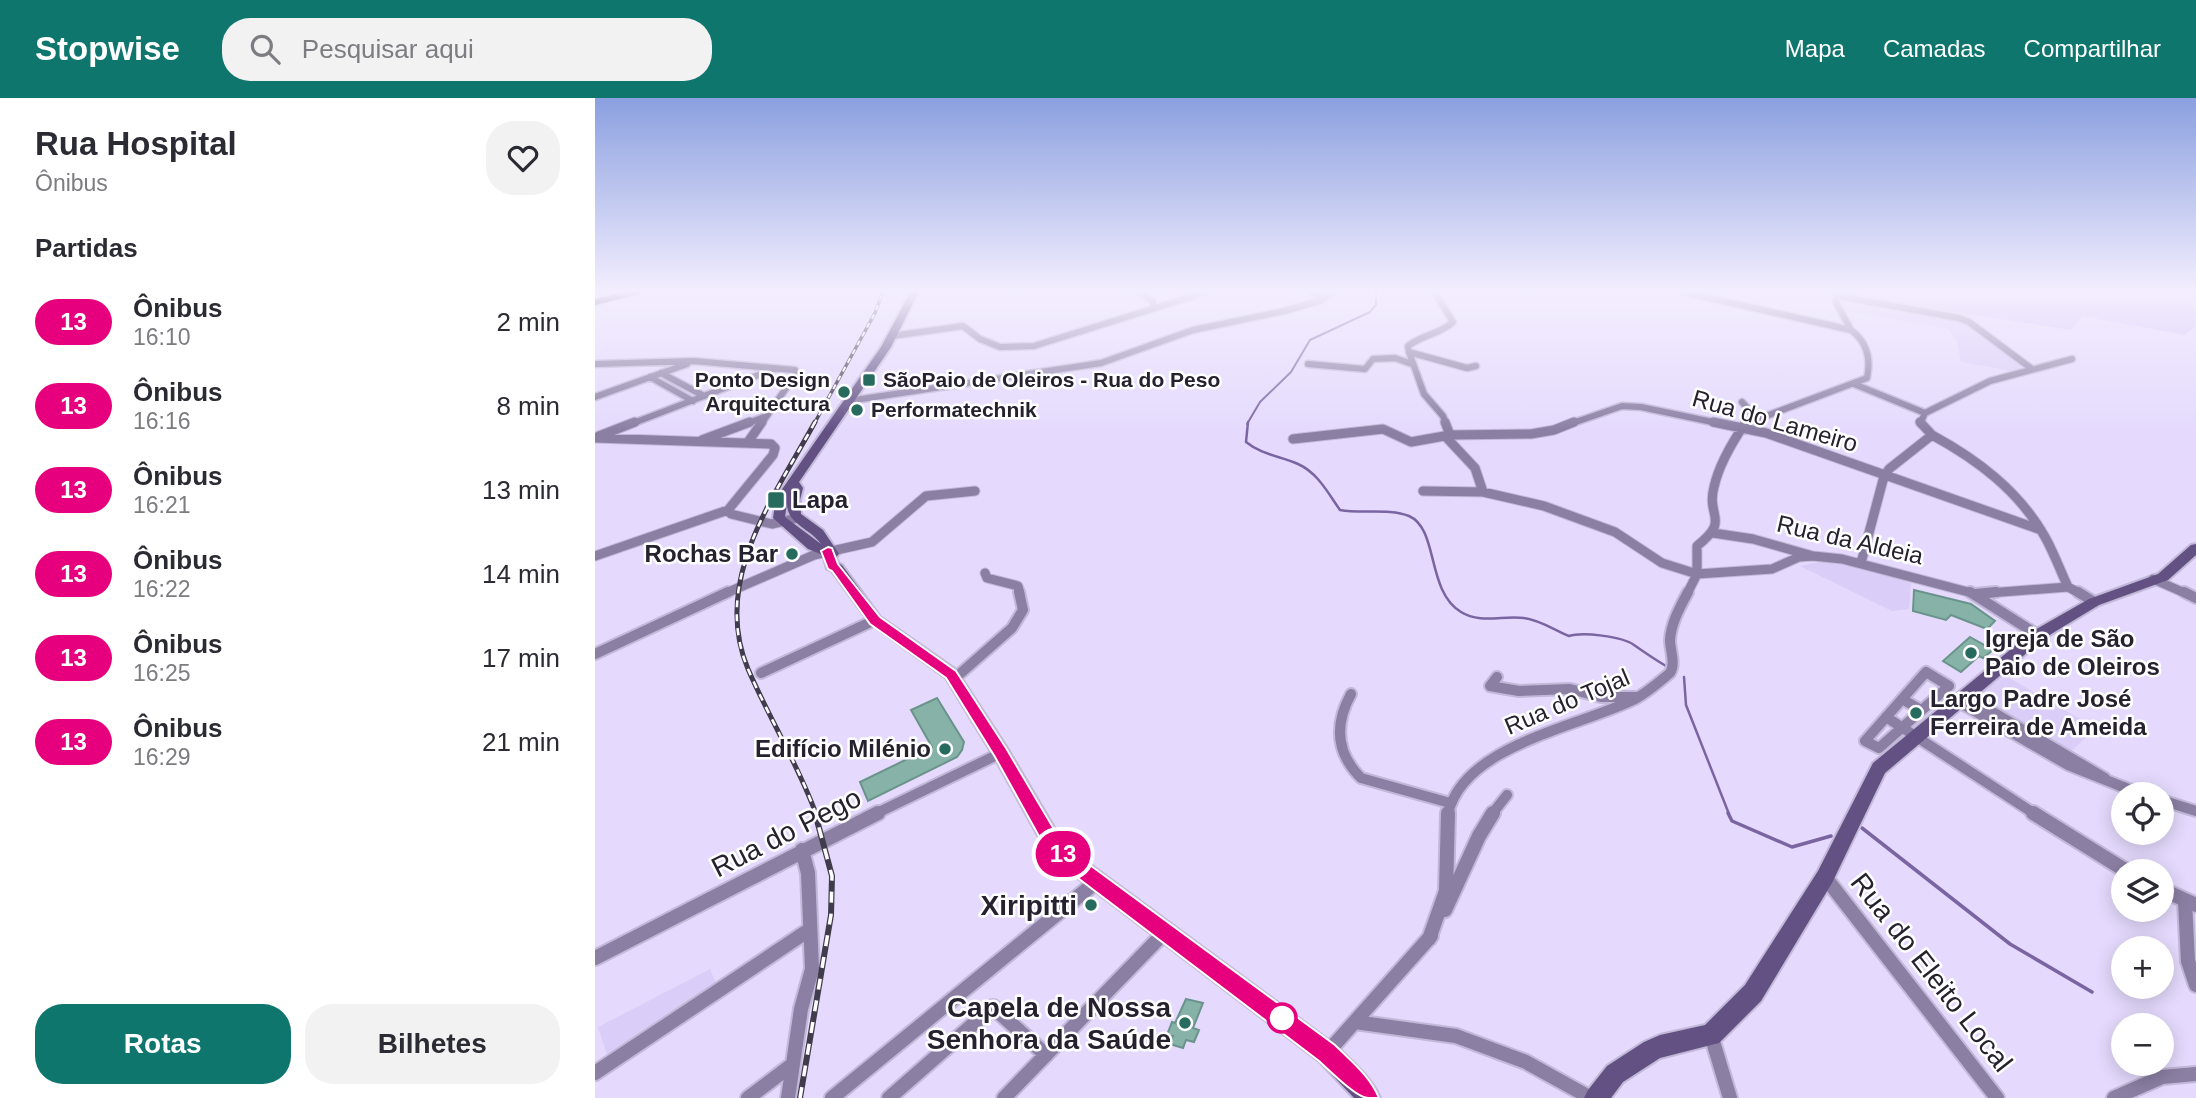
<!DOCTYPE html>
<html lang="pt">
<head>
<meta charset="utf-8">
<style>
	:root { --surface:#fff; --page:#f2f2f3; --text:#2b2b33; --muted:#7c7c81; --accent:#0f766e }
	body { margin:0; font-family:Arial,sans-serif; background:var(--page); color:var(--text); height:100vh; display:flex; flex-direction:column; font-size:26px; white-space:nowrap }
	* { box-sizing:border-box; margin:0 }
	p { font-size:23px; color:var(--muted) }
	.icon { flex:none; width:38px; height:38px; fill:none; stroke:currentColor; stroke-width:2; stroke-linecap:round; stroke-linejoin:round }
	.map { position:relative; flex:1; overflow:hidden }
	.drawer { display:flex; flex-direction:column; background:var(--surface); width:595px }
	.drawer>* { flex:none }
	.badge { padding:0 14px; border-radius:23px; font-size:24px; line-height:46px }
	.fabs { position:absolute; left:1516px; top:684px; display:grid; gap:14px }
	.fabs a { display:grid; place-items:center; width:63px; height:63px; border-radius:50%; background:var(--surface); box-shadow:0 4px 18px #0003; font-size:35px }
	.map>.badge { position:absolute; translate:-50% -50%; box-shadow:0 0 0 4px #fff }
	h2 { padding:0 35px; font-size:26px; line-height:63px }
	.round { display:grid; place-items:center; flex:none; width:74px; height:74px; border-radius:28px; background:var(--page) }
	.summary { display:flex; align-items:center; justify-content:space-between; height:119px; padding:0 35px }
	h1 { font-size:33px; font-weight:800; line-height:52px }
	.button { display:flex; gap:14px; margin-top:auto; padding:14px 35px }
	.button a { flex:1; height:80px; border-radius:28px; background:var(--accent); color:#fff; font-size:28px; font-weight:800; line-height:80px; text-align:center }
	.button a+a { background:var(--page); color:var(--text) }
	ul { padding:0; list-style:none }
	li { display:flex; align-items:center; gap:21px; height:84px; padding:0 35px }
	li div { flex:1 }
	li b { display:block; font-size:26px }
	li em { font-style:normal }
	li .badge { min-width:77px; font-weight:700; text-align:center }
	header { display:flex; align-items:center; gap:42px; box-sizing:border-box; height:98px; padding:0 35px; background:var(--accent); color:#fff }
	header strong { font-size:33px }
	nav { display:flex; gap:38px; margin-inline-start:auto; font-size:24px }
	.search { width:490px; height:63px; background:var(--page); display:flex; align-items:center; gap:18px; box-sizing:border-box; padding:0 24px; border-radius:28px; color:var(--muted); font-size:26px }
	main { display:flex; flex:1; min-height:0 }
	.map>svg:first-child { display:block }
</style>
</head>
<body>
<header>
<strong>Stopwise</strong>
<div class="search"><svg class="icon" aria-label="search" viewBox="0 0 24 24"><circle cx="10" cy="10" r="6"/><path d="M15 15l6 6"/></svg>Pesquisar aqui</div>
<nav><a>Mapa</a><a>Camadas</a><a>Compartilhar</a></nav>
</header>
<main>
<section class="drawer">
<div class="summary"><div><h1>Rua Hospital</h1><p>Ônibus</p></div><a class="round"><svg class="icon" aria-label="heart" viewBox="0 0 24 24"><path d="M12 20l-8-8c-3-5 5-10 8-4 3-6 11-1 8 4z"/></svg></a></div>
<h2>Partidas</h2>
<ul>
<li><span class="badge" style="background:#e6007e;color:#fff">13</span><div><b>Ônibus</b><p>16:10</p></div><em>2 min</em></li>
<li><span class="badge" style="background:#e6007e;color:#fff">13</span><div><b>Ônibus</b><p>16:16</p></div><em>8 min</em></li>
<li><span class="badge" style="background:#e6007e;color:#fff">13</span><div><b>Ônibus</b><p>16:21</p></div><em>13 min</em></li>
<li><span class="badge" style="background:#e6007e;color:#fff">13</span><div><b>Ônibus</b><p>16:22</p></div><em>14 min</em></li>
<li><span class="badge" style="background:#e6007e;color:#fff">13</span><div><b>Ônibus</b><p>16:25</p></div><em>17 min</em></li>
<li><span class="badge" style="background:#e6007e;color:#fff">13</span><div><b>Ônibus</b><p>16:29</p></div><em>21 min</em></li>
</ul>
<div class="button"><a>Rotas</a><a>Bilhetes</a></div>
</section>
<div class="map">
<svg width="1601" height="1000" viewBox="0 0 1601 1000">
	<rect width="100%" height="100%" fill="#e5dafd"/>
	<path fill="#dacdf7" d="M1246,201l111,19 13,5 60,45 -13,3 -51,-9 -4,-21 -9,-12 -101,-18 -3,-1z
		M1229,463l47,9 40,13 -2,26 -17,2 -92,-45z
		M1409,577l92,53 -28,26 -80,-49 -8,-13z
		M115,871l7,17 -109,72 -10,-31z"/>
	<path fill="#d3c3f5" d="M1252,193h348l1,35 -11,9 -102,-19 -12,14 -225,-35z"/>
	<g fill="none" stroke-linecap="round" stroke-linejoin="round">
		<path stroke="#7a65a2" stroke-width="2" d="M652,326l13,-22 31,-30 19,-32 60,-28 6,-7v-14"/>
		<path stroke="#7a65a2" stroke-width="2.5" d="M653,324l-2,20c16,13 34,14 52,22 20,9 30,29 42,46 22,4 49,-2 69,6 30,13 17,75 52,96 19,12 43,3 63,6 16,2 30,12 45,18 13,-4 53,0 65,9 10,7 20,14 32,21
			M1089,579l2,28 43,109"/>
		<path stroke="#7a65a2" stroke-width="3.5" d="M1133,715l4,8 60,26 39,-11
			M1267,730l148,116 82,48"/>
	</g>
	<path fill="#87b2a8" stroke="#6a948b" stroke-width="2" d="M1319,492l57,14 24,17 -8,8 -36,-14 -5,5 -33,-9z
		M1375,539l23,13 -10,8 -4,-2 -18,16 -18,-11z
		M342,600l27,44 -2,8 -5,7 -89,44 -8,-19 72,-35 -21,-37z
		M591,901l17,4 -10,25 6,2 -5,12 -8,-2 -3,8 -13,-4 3,-8 -6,-1 5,-13 3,1z"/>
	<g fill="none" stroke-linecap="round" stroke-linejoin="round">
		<defs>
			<path id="street-far3" d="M542,193l16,10v7
				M715,193l13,8
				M1084,193l172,39c16,12 20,29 16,48l-122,46
				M1242,194l-1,10 15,28
				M1243,198l121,22 10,4 63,47
				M297,238l71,-10 17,13 20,8 34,-1 175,-55
				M814,254l15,42 19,22 3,8
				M814,254l-1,-6c14,-11 32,-12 45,-24l-19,-31
				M814,254l58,16 9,-2
				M0,266l99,-3 101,9 1,4 -35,50
				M713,266l57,5 8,-10 22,-1 17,6
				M66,275l43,23
				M55,279l43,24
				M1259,286l71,29
				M0,299l92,-33
				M253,303l253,-38 92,-33 91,-19 35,-10 17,-10
				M1147,304l14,16
				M36,326l143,-55
				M151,326l18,-7
				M975,326l52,-18 19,1 81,17
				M1325,326l5,-11 65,-32 82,-22"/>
			<path id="street-far2" d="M850,324l5,13
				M1118,324l53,11 275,97
				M1337,337c46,25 87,56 113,102 9,16 15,33 23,50
				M4,338l36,-14
				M850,338l30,32 8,24
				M0,340l176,6 4,4 -2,7 -45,55
				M698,341l90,-10 28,13 39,-7 81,-1 23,-4 20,-8
				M107,342l48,-18
				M153,344l14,-20
				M828,393l60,1 61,14 71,26 47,31 35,11 75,-5 27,-12 14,-1
				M1118,435l40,6 60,17 29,3 134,35
				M0,458l133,-46 3,4 41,10 25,-6
				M1266,465l22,-83 6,-11 43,-34 -12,-13
				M390,475l2,5 31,8 2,8
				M1558,481l34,15
				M129,496l90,-39 58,-13 54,-46 49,-5
				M1092,496l10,-20v-28c34,-27 9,-28 17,-59 5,-23 19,-46 32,-65
				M1381,496l92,-7 13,7"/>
			<path id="street-far1" d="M1375,494l68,43
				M1483,494l16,10
				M1589,494l12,6
				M1381,496l20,-2
				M0,556l133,-62
				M1331,574l23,14 -70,62 -14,-7z
				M166,575l114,-53
				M902,579l-7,9 29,5 51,-2 31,8h35
				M359,581l58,-51 11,-18 -4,-18
				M756,596c-17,31 -15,59 10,84l89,25
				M1369,597l141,83
				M1307,601l19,11
				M1362,603l111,64 73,29
				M1291,619l149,97
				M1566,702l35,11
				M280,716l126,-61
				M853,716c15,-69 131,-87 187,-115 13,-7 24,-17 35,-26 6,-10 0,-22 0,-33 1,-17 10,-33 18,-48
				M897,716l15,-19"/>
			<path id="street" d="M1438,715l95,59
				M1230,779l172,221
				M1566,791l35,16
				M1590,803l3,60 8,24
				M850,812l34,-74 14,-23
				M834,841l17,-48 2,-78
				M0,860l283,-145
				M760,924l101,14 70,26 65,36
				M1116,937l19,63
				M732,955l104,-117
				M0,975l214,-143
				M153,1000l45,-34
				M193,1000l13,-89 11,-40 -4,-96 -6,-23
				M237,1000l264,-216
				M294,1000l104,-91 53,48
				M409,1000l161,-166
				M1519,1000l48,-21 34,-3"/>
			<path id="secondary" d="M316,193h8l-28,56 -92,135 4,6 -3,12 1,14 22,16 16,24 -3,3 2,6 4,2 38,52 76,53 51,78 52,88 17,18 259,191c16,16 36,32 45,53h-26l-35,-37 -257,-195 -17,-18 -50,-90 -49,-80 -76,-55 -38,-52 -5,-2 -4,-14 -15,-6 -35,-31 3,-20 105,-151zM192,406c0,20 24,25 34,40l-36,-27z
				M1601,446v11l-28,25 -69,25 -56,34 -158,134 -53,110 -71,118 -42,42 -59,15 -37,24 -12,16h-27l4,-8 19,-24 37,-24 16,-7 45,-10 40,-40 73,-114 55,-108 160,-132 56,-32 69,-25 33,-29z"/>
			<path id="highway" d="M36,193h19l-55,14v-6z"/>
		</defs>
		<use href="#street-far3" stroke="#c2b9d8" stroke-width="9"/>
		<use href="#street-far2" stroke="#c2b9d8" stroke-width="11"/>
		<use href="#street-far1" stroke="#c2b9d8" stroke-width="14"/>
		<use href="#street" stroke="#c2b9d8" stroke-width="18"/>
		<use href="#secondary" stroke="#c2b9d8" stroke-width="4"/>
		<use href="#highway" stroke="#c2b9d8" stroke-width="3"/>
		<use href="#street-far3" stroke="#8b7fa3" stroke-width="6"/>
		<use href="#street-far2" stroke="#8b7fa3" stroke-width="9"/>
		<use href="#street-far1" stroke="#8b7fa3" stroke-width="10"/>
		<use href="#street" stroke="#8b7fa3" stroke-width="14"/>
		<use href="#secondary" fill="#635184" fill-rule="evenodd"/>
		<use href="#highway" fill="#310e58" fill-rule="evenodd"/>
		<defs>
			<path id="rail-far2" d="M219,326l61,-111 8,-22"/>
			<path id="rail-far1" d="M220,324c-41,75 -104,159 -67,247 21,49 50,95 68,145"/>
			<path id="rail" d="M205,1000l31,-183 1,-39 -17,-63"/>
		</defs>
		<use href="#rail-far2" stroke="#413c4c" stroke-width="3.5"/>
		<use href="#rail-far1" stroke="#413c4c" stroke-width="5"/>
		<use href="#rail" stroke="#413c4c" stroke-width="6"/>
		<use href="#rail-far2" stroke="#fff" stroke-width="2" stroke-dasharray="5" stroke-linecap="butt"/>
		<use href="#rail-far1" stroke="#fff" stroke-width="2.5" stroke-dasharray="7" stroke-linecap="butt"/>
		<use href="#rail" stroke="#fff" stroke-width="3.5" stroke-dasharray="11" stroke-linecap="butt"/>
	</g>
	<linearGradient id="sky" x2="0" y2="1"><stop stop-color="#8ba0e0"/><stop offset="0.58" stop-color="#f3eefe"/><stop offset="1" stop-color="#f3eefe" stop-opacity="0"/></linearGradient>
	<rect width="1601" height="333" fill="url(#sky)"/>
	<path fill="#e6007e" stroke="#fff" stroke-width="2" d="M233,449l4,1 6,16 42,53 76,54 50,77 52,88 17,18 260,191c16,16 35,31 44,53h-11c-11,0 -37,-26 -49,-37l-257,-195 -17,-19 -50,-90 -49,-79 -76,-54 -38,-53 -4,-2 -7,-18z"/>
	<g fill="#266b5e" stroke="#fff" stroke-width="2.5">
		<rect x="267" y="275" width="14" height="14" rx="3.5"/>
		<circle cx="249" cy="294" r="7"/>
		<circle cx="262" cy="312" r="7"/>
		<rect x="172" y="393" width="18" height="18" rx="3.5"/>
		<circle cx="197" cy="456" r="7"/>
		<circle cx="1376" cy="555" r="7"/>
		<circle cx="1321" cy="615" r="7"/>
		<circle cx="350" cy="651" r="7"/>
		<circle cx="496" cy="807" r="7"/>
		<circle cx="590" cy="925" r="7"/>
	</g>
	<circle fill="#fff" stroke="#e6007e" stroke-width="3.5" cx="687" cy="920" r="14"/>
	<g text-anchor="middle" stroke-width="5" stroke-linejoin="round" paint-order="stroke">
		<g font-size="21" font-weight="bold" fill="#25212e" stroke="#fff" text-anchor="start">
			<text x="235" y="289" text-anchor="end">Ponto Design<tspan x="235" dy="24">Arquitectura</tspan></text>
			<text x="288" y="289">SãoPaio de Oleiros - Rua do Peso</text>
			<text x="276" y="319">Performatechnik</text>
		</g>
		<g font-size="24" fill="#25212e" stroke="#fff">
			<text transform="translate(1180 323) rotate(16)" y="8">Rua do Lameiro</text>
			<text transform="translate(1255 442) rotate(13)" y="8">Rua da Aldeia</text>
			<text transform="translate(972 604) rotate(-23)" y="8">Rua do Tojal</text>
		</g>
		<g font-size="24" font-weight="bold" fill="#25212e" stroke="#fff" text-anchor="start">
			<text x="197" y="410">Lapa</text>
			<text x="183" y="464" text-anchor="end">Rochas Bar</text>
			<text x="1390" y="549">Igreja de São<tspan x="1390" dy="28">Paio de Oleiros</tspan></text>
			<text x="1335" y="609">Largo Padre José<tspan x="1335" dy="28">Ferreira de Ameida</tspan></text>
			<text x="336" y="659" text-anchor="end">Edifício Milénio</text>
		</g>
		<g font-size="28" fill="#25212e" stroke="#fff">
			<text transform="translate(191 734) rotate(-27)" y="10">Rua do Pego</text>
			<text transform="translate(1337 874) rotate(52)" y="10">Rua do Eleito Local</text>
		</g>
		<g font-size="28" font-weight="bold" fill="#25212e" stroke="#fff" text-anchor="end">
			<text x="482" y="817">Xiripitti</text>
			<text x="576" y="919">Capela de Nossa<tspan x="576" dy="32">Senhora da Saúde</tspan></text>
		</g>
	</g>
</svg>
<div class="fabs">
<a><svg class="icon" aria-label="locate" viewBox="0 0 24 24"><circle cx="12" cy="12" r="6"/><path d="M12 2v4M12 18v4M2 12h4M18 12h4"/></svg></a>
<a><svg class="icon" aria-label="layers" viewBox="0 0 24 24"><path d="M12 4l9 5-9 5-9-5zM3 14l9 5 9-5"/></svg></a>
<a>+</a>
<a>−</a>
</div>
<b class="badge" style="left:468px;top:756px;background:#e6007e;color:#fff">13</b>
</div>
</main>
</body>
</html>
